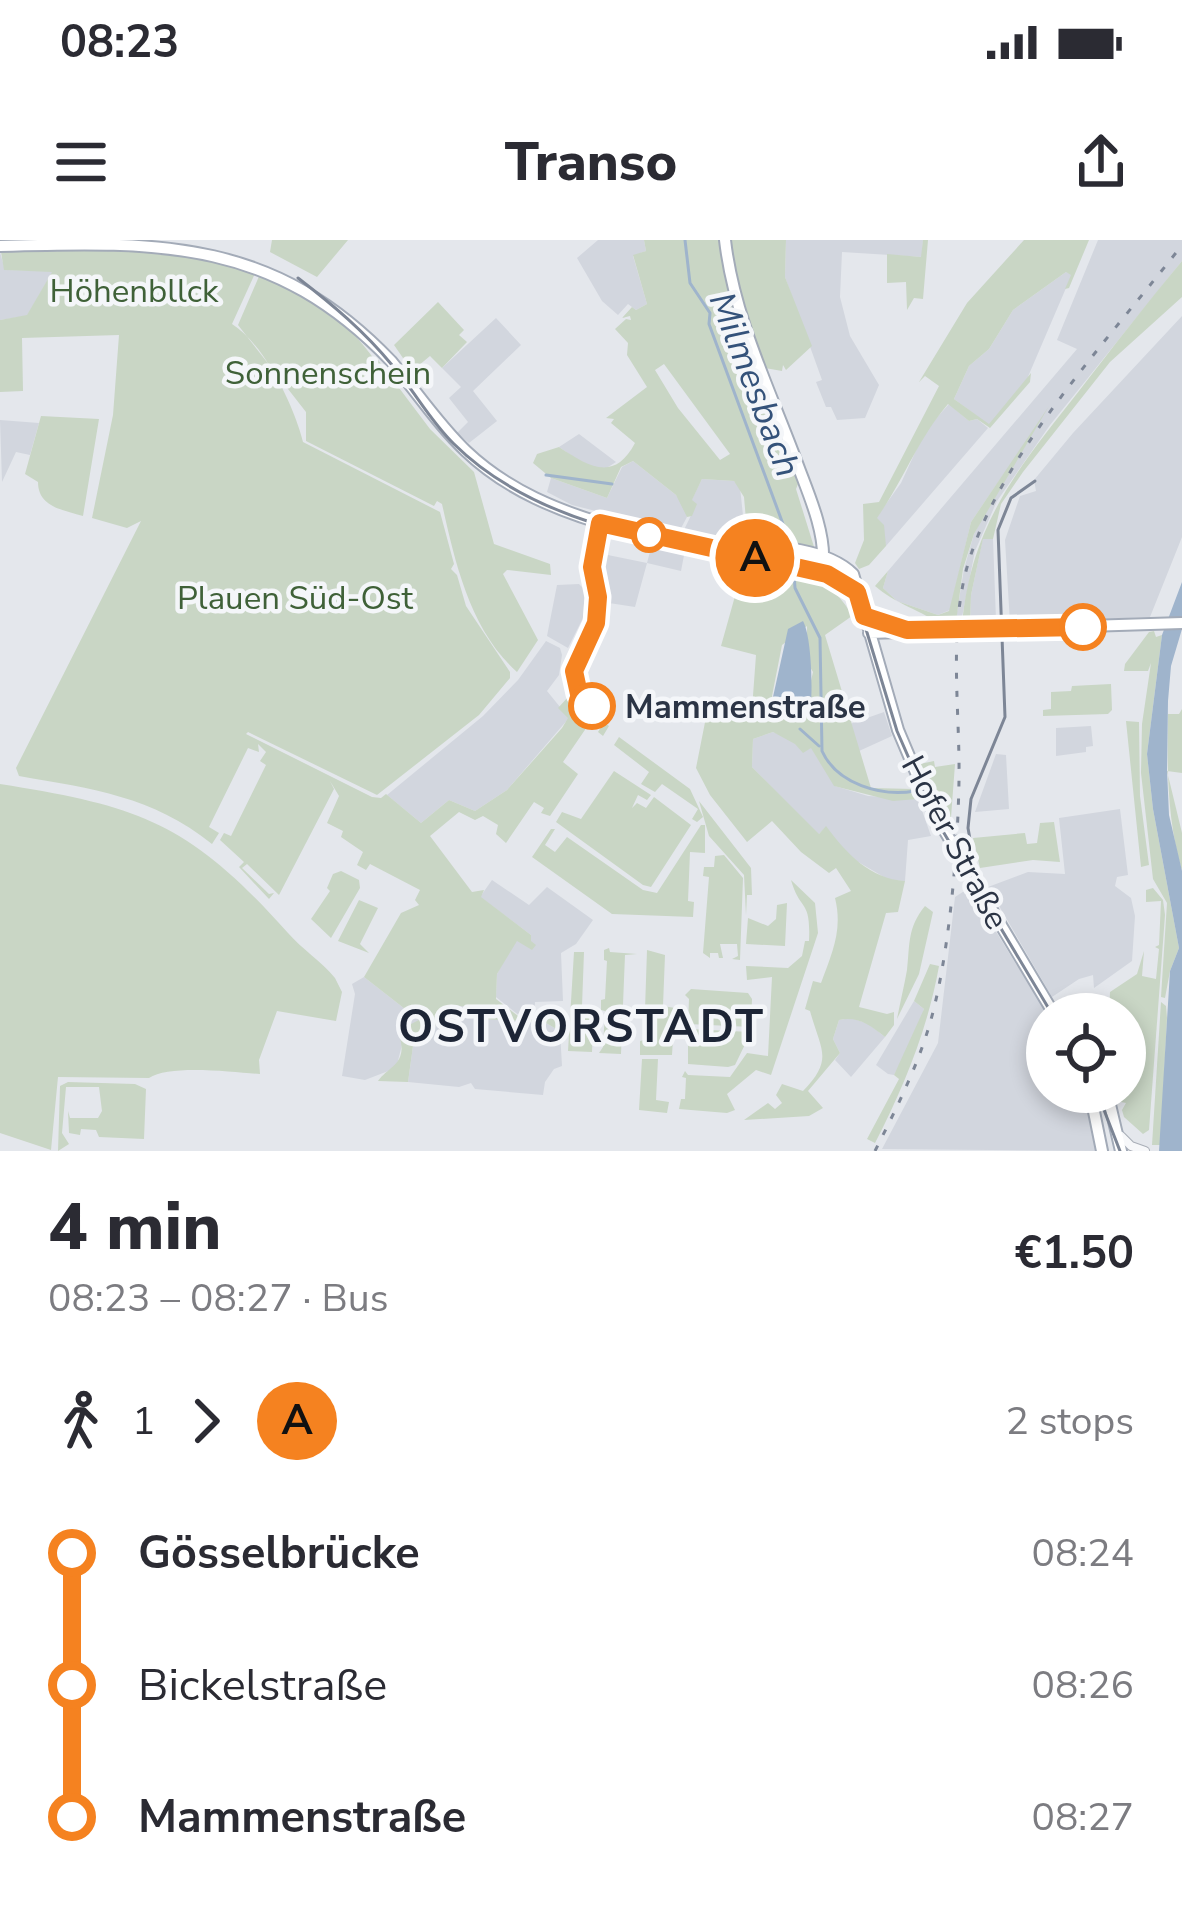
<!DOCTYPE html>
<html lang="en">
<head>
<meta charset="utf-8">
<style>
	:root { --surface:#fff; --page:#f2f2f3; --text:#2b2b33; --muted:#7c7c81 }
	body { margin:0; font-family:"Nunito Sans",sans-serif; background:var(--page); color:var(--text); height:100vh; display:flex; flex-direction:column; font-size:45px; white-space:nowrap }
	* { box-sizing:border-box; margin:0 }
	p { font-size:39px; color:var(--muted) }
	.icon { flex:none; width:66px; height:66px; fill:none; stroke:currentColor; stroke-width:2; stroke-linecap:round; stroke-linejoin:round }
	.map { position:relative; height:911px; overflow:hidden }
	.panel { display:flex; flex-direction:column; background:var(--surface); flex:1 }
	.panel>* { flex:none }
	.badge { padding:0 24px; border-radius:39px; font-size:42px; line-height:78px }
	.tools { position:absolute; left:1026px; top:753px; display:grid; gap:24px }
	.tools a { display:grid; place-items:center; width:120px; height:120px; border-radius:50%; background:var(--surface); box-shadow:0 6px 18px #0003; font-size:60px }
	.map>.badge { position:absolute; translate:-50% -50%; box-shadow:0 0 0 6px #fff }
	.legs { display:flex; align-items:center; gap:18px; height:132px; padding:0 48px; font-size:39px }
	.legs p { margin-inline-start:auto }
	.headline { display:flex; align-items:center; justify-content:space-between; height:204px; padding:0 48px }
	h1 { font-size:66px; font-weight:800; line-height:90px }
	ul { padding:0 48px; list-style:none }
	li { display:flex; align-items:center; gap:42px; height:132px; font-size:45px }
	li i { display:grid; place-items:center; width:18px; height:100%; margin:0 15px; background:currentColor }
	li i::after { content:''; width:30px; height:30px; margin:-15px; border:9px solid; border-radius:50%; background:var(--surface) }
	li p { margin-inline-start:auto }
	li:first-child i { background:linear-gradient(#0000 50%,currentColor 0) }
	li:last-child i { background:linear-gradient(currentColor 50%,#0000 0) }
	.status { display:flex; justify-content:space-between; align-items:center; height:84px; padding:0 60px; background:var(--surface); direction:ltr }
	.status svg { height:33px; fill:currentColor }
	header { display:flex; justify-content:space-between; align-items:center; height:156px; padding:0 48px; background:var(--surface); font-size:54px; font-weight:800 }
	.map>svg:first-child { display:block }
</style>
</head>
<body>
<div class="status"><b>08:23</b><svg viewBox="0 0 49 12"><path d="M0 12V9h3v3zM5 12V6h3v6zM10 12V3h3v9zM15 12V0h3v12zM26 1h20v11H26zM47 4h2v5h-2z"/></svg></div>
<header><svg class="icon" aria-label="menu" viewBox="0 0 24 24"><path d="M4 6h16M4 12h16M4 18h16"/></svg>Transo<svg class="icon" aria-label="share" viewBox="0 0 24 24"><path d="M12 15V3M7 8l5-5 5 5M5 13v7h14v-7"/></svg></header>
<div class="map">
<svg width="1182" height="911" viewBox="0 0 1182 911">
	<rect width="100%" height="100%" fill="#e4e7ec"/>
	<path fill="#d2d6de" d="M598,0h46l2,11 -13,5 14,48 -11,6 -8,-6 -10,11 -16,-14 -25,-43z
		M786,0h137l-1,17 -80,-5 -2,45 10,39 29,49 -14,33 -28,2 -6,-13h-5l-10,-25 6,-2 -37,-103z
		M1098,0h84v21l-132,164 -53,76 -22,50 -13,66 -6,1 8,-49 10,-35 31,-62 -34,50 -21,88 -12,5 -41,-14 -14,-13 5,-17 189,-222 -20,-9z
		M0,12l5,18 48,1 -26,45 -27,4z
		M1066,32l6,2 -48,112 -35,39 -35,-26 15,-33 20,-17 24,-39z
		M1182,76v221l-32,80 -140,6 -5,-83 15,-44 16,-5 -2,-11 39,-47z
		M496,78l25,27 -48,46 24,30 -28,22 -12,-10 11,-11 -19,-24 12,-11 -19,-19z
		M949,164l20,17 8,-2 11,9 -102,118 -10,-28 25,-35 24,-52z
		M0,180l39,3 -9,32 -14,-3 -14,30z
		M579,194l37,28 -11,7h-14l-32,-22z
		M633,221l43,34 10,14 1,8 -8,15 -107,-27 -25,-13 4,-14 56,20 15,-31z
		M702,239l32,2 6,6 6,57 -63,-12 13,-27 -5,-4z
		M983,298l10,1 3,81 -26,3 1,-28z
		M652,304l33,6 -4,21 -34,-8 -12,44 -26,-4 -6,-49 44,9z
		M579,344l6,6 -2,28 -15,30 -21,-12 10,-51z
		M546,401l14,7 2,7 -3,20 -12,16 22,27 -62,72 -32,21 -26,-11 -28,23 -34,-28 96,-79 35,-36z
		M884,472l8,24 -33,15 -9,-27z
		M1091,486l2,20 -7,1v5l-30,4v-28z
		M773,492l38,15 24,39 33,10 50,3 13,37 -23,4 -3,41 -16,-1 -41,-24 -22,-29 -8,8 -66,-68 1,-28z
		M996,514l10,1 3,54 -34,3z
		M1120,569l8,66 -11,2 -2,9 16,12 4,18 -3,45 -38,27 -1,-13 -14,4 -27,18 -64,-110 40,-15 37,2 -6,-56z
		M492,640l37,25 18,-18 46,33 -17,24 -15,9 2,48 -28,1 -1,15h-13l-25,-20 1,-23 9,-17 11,-17 14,1v-6l-51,-38z
		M969,648l78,126v78h40l12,59 -217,-2 56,-106 17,-146z
		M364,737l55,43 -17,25 -6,23 -31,12 -23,-4 13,-82 -3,-10z
		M914,761l10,8 -5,19 -25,47 -6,-1 -12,-9z
		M453,765l28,4v10l63,3 16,9 2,35 -8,3 -9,13 -2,13 -68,-6 -4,-6 -12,4 -51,-5 6,-43 11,-1 14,-28z
		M851,778l18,6 16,13 -34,40 -16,-17 5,-7 -7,-14 6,-19z"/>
	<path fill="#c9d6c5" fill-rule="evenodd" d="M272,0h76l-31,37 -47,-25z
		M644,0h75l10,58 69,186 -2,5 19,61 -50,-9 -17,2 -4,-46 -10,-16 -32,-2 -10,21 5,4 -5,12 -5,1 -11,-22 -43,-34 -12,6 -14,31 -56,-20 -18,-15 4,-9 22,-7c29,19 55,36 76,-4l-24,-20 3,-4 -8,-1 41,-31 -20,-32 1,-12 -13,-14 11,-10 5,1 -1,-4 -8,2 10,-11 4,3 11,-6 -14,-49 13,-4zM664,124l66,90 -10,6 -42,-52 -23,-38z
		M729,0h57l-1,37 27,69 -26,24 -3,-5 -1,6 -17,-3 -27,-72z
		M923,0h5l-5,59 -9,-1 -7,12 -1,-28 -19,1v-29l34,3z
		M1024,0h65l-20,48 -4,1 6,-14 -5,-3 -53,38 -24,39 -20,17 -15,33 35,25 42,-51 -1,9 -40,46 -13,-9 -8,2 -21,-17c-30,35 -45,77 -71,114l7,7 2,21 -17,19 -10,4 -4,-6 9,-23 -1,-36 16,-2 60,-116 -14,-10 -6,6 48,-79z
		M93,7l66,4 98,18 -25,55c33,21 62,82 71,118l137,70 14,52 -3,5 6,6 9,31 44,66v6l-31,37 -102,80 -129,-63 -2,2 126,63 9,1 5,-4 35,29 28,-23 26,11 32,-21 55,-62 6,-10 -10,-10 11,-12 40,30 -6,10 -5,-4 3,-5 -10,-6 -28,41 15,12 -28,42 -9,-3 3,-5 -10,-6 -28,41 -10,-9 2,-9 -15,-9 -8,4 -16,-8 -29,24 42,56 12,-2 -3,7 50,38v6l5,4 -4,5 -15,-9 -20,33 -1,25 26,20 21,1 9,-12 9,2v29l-1,-8 -16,-9 -63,-3v-10l-28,-4 -14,5 -6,26 -19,3 -6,43 -30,-1c11,-15 29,-17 22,-43l7,-12 12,-6 -55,-43 37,-64 18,-8 -4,-5 5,-10 -50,-26 -4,6 -9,-5 6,-13 -22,-15 2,-6 -16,-8 12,-27 -9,-15 4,8 -55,106 -32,-31 -5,4 27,26 5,-1 -5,6 -30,-32 5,-5 -24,-22 4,-7 7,3 35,-71 -6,-4 6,-9 -8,-8 1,8 -11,-4 -39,79 10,6 -7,11c-60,-48 -119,-55 -193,-68l-3,-8 125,-247 -14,7 -35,-10 21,-103 6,-80 -97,3 1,53 -23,1v-72l27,-5 25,-43 -48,-2 -3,-18z
		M1182,21v36l-72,65 -87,110 -22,32 -8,35h-10l-12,56 -1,28 26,-3 -3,5h-31c9,-101 57,-158 117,-234 34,-44 67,-87 103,-130z
		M260,34c46,18 88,46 116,88l2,-2 52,69 44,43 20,72 56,20 1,11 -44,-5 -4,4 35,66 -21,32c-47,-42 -62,-110 -75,-168l-5,-3 -3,5 -128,-65v-29l-68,-87z
		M438,62l26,28 -5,5 8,7 -25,26 -12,-12 -18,15 -18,-26z
		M1049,166l-75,128 -11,35 -7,53 -16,2c-16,-12 -46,-21 -65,-38l13,-15 -5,17 14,13 41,14 11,-4 22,-89z
		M41,176l58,3 -16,97c-20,-6 -45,-9 -45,-34l-13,-8z
		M744,324c41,3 89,12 108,52l-27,19 46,153 43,1 4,10 -25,2 -59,-15 -23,-38 -8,5 -8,-9 -22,-12 -20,7 -1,28 67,67 7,-8c20,27 44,53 79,55l-7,31 -12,1 -27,94 28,7 7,-2v13l-9,12c-15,-12 -27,-21 -46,-17l-6,19 7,14 -32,38 15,17 -14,8 -65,4 24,-17 7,6 7,-6 -6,-8 6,-11 21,7c31,-32 18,-40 7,-80l-5,-2 8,-28 8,2c11,-30 22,-53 14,-85l16,-7 -15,-23 -7,5 -28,-21 -29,-31 -25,21 -37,-47 -14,-27 13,-66 43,7 4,-54 -35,-9zM807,386v36l6,10 -10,44 -21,-3 -10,-17 10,-51z
		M1154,391l2,6 6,-2 -15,119 6,55 26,139 -9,23 -5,27 -4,-1 6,-94 -14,-24 -12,-106 1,-49 9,-61 -3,8h-24l1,-7 24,-32z
		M1111,444l1,26 -4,4 -65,2v-6l8,-1v-17l20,-1 1,-5z
		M1182,469v64l-15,-2 15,62v38c-15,-51 -15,-103 -14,-157h11z
		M1126,481l13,1 1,74 9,69 -8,2z
		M619,497l71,52 13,28 -6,5 -5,-3 6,-10 -36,-25 -7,8 -14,-8 8,-12 -35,-27z
		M934,521l1,6 20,-3 -5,67 -30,-67z
		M614,531l37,24 -4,5 -9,-5 -6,13 5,-5 9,5 8,-11 37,28 -40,62 -8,-2 -87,-63 6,-10 19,7z
		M0,544c141,22 191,40 288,149 14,16 33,28 47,45l7,14 -6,29 -59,-10 -18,49 1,14c-27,-2 -91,-10 -111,4l-91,-1 -7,73 -51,-17z
		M699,561l52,67 1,27h-5l-1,20 -2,-40 -35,-39z
		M1054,582l6,40 -27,-2 -53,8 -7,-30 52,-5 2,11 10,-1 3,-20z
		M701,585h4v28l-15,-1 -2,49 6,1 -1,15 -81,-3 -80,-57 19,-28h4l-10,16 10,7 12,-15 76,53 14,3z
		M724,615l19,23 -3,82 -8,-1 6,-3 -1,-12h-17l3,14h-4l-1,-5h-8v5l-7,-5 6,-76 -6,-1 1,-9h10l1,-11z
		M341,631l18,9 1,8 -29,50 -20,-19 19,-28 -3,-3 6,-14z
		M791,640l24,23 3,30 -47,142 -15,-5 -29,24 8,16 -8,3 -48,-4 2,-10h4l1,-21 -4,-1 3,-6 3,4 42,2 17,-24 21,3 4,-79 -25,3 -1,-14 42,2 14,-12 3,-15h4c2,-43 -9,-29 -18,-61z
		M1153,648l10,12 2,15 -16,215 -6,4 -19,-17 -2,-7 4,-7 -5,-1 -5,-10h9v-78h-16l1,-22 27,-18 7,-23 -2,25 14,3 3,-30 -4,-2 4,-2 2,-44 -15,1v-12z
		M359,660l19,8 -18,36 9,9 -31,-12z
		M787,663l-2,43 -39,-2 2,-26 20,8 8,-7 1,-14z
		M925,666l8,6 -14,62 -22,45c3,-16 7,-32 10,-49 3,-25 0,-42 18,-64z
		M609,708l1,4 27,2 -12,1 -4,99 -22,-1 4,-6 2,-36 -4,-1v-10l4,-1 2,-38 -3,-1v-10z
		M647,710l18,5 -2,51 12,2 -3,47h-32v-14l4,-1z
		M574,712h10l-2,54 12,1 -2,45 -24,-1z
		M930,724l9,2c-11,62 -35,121 -64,177l-8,-4 32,-60 -5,-4 30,-66 -10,-8z
		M691,749l57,4 4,6 -1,28 -63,-3 1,-25 -4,-4z
		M1161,762l5,4 1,12 -6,119 -1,8h-8z
		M690,789l60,3h1l-16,33 -7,2 -40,-3v-27l-5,-1z
		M642,819h16l-2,41 13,2 -2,11 -28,-3z
		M68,842l67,2 11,5 -2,50 -45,-2 -3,-7 -15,-1 -1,6 -11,-2 -1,-22 2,7h28l4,-7 -3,-24h-33l-4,46 7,11 -11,7 2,-65z"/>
	<path fill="#9fb4cc" d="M1182,342v47l-11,37 -3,35 -1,69 2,45 13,56v280h-23l11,-180 9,-23 -26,-139 -6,-55 15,-119z
		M803,381c9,17 10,72 7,93l-33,1 -6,-9 17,-77z"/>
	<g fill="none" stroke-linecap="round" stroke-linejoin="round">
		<path stroke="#9fb4cc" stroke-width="3" d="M685,0l5,43 20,30 -1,11 81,219
			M546,235l66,9
			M748,282l29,7
			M794,334l1,14 25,50 2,113c15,33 59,46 93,40
			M800,489l19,17"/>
		<defs>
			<path id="tertiary" d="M1121,896l10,10 14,5"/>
			<path id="primary" d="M725,0c9,78 45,150 72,223 11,30 28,67 26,99
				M0,6c164,-5 275,-6 391,115 49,60 70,101 144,137 71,34 152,45 228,62 21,5 43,6 63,14 11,4 21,13 31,18
				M743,312c31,-11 86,-1 110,22l45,156 33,78 123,206
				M864,376l34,11
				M869,393l313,-10
				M1090,852l12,59
				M1107,852l14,59"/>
		</defs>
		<use href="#tertiary" stroke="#a9aeb7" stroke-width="10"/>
		<use href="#primary" stroke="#a3abb8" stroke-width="14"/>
		<use href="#tertiary" stroke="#f7f8fa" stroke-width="8"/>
		<use href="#primary" stroke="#fff" stroke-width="10"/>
		<path stroke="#7d8696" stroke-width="3" d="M298,38c35,27 66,53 94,87 22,25 38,56 62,79 94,93 245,102 368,126l24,14 12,19 39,128 38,87 117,196
			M975,628l-7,-40 3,-29 34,-82 -7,-187 13,-32 24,-17
			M1097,852l23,59"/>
		<path stroke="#7d8696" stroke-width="3" stroke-dasharray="6 12" stroke-linecap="butt" d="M875,911c23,-46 47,-93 59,-143 16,-65 24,-160 25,-228 1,-68 -10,-143 7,-209 30,-113 145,-234 216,-326"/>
	</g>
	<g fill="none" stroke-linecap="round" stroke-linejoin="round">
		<defs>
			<path id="line-1" d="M592,466l-13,-12 -5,-23 22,-48 2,-26 -6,-30 8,-44 227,51 30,18 7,24 43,14 176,-3"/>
		</defs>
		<use href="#line-1" stroke="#fff" stroke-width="27"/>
		<use href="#line-1" stroke="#f58220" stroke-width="18"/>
	</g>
	<g fill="#fff" stroke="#f58220" stroke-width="6">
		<circle cx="649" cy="295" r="15"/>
		<circle cx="1083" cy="387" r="21"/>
		<circle cx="592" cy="466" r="21"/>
	</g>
	<g text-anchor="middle" stroke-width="9" stroke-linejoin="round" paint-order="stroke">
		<g font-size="33" fill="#3f6138" stroke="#f4f6f9">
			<text x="134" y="62">Höhenbllck</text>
			<text x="328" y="144">Sonnenschein</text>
			<text x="295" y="369">Plauen Süd-Ost</text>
		</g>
		<g font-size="33" font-weight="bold" fill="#2b3445" stroke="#f4f6f9" text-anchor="start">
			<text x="625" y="478">Mammenstraße</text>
		</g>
		<g font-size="33" fill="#2b3445" stroke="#f4f6f9">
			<text transform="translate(956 602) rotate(62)" y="12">Hofer Straße</text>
		</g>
		<g font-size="36" font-style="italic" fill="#34527a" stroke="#f4f6f9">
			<text transform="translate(756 144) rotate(69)" y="13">Milmesbach</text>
		</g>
		<g font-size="45" font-weight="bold" letter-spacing="3" fill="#1d2536" stroke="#f4f6f9">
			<text x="582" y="802">OSTVORSTADT</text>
		</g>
	</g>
</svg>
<div class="tools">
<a><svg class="icon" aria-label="locate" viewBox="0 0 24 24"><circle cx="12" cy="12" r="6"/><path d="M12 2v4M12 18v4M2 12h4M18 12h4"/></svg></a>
</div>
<b class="badge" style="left:755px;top:318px;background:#f58220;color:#111">A</b>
</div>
<section class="panel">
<div class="headline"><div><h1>4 min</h1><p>08:23 – 08:27 · Bus</p></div><b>€1.50</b></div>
<div class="legs"><svg class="icon" aria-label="walk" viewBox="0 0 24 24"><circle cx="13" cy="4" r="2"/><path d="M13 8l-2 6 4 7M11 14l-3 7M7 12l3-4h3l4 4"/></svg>1<svg class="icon" aria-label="forward" viewBox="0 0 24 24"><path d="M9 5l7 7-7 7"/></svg><b class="badge" style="background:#f58220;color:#111">A</b><p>2 stops</p></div>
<ul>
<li><i style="color:#f58220"></i><b>Gösselbrücke</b><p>08:24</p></li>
<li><i style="color:#f58220"></i><span>Bickelstraße</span><p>08:26</p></li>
<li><i style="color:#f58220"></i><b>Mammenstraße</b><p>08:27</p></li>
</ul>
</section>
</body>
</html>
